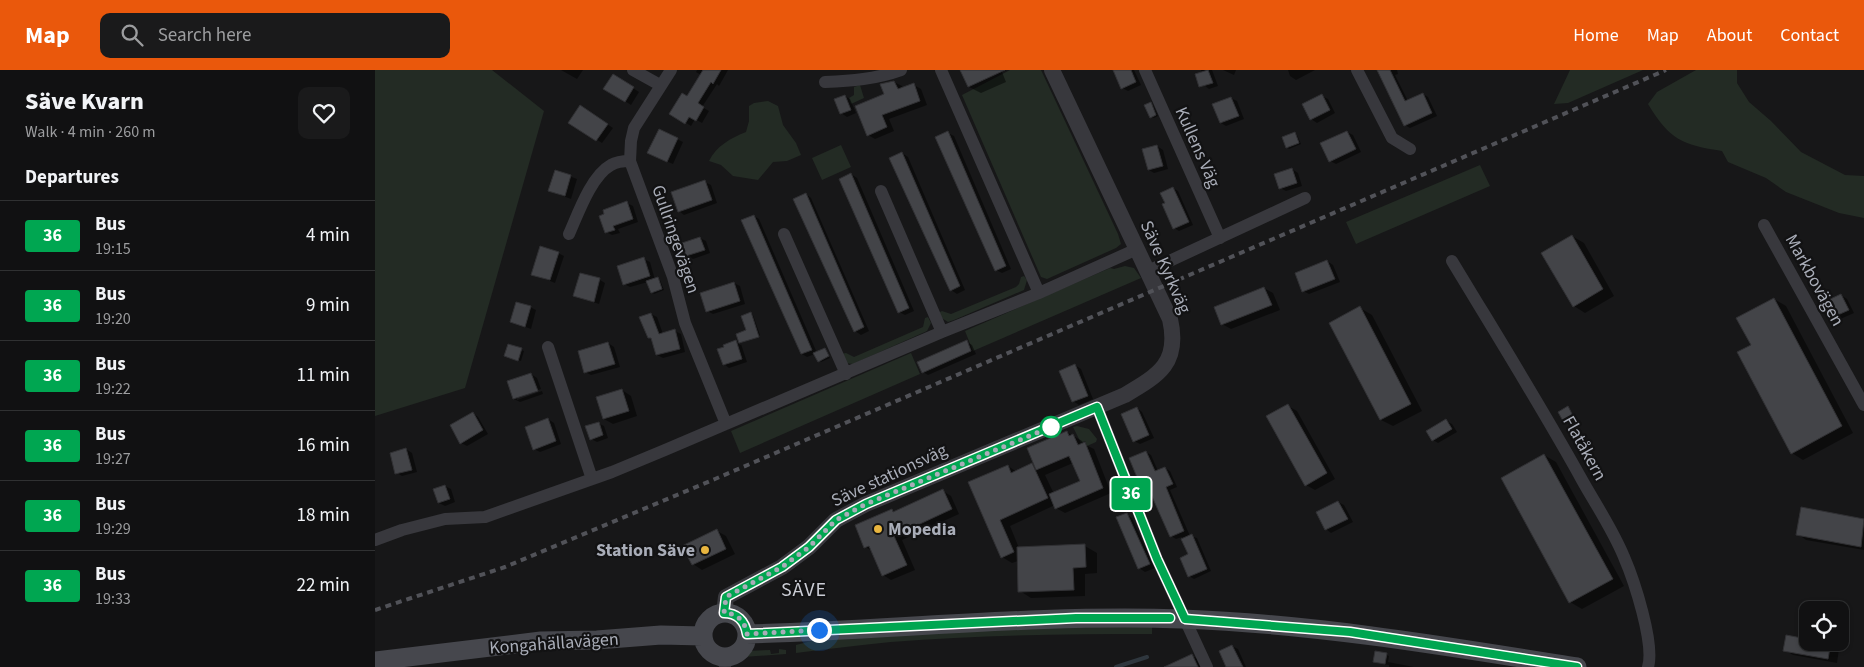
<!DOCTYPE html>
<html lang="en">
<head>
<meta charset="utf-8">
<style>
	:root { --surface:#111112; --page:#1a1a1b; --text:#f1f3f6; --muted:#9c9d9f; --line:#303132; --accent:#ea580c }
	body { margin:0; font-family:"Source Sans 3",sans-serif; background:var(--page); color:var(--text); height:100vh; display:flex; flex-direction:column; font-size:19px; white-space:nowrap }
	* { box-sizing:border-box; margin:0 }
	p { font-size:16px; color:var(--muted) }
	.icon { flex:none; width:28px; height:28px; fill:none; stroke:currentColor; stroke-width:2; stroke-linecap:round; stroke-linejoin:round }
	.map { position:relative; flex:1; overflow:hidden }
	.side { display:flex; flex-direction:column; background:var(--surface); width:375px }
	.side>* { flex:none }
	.badge { padding:0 10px; border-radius:4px; font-size:18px; line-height:32px }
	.fabs { position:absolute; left:1424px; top:531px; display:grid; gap:10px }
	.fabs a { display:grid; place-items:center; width:50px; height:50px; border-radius:10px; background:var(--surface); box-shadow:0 1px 4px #0004,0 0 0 1px var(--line); font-size:25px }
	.you { position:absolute; width:25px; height:25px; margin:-12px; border:4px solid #fff; border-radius:50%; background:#1a73e8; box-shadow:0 0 0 8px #1a73e833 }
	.map>.badge { position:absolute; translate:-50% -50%; box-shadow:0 0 0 2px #fff }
	h2 { padding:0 25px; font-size:19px; line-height:45px }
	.round { display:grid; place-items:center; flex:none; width:52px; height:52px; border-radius:10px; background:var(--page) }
	.overview { display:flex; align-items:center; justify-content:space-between; height:85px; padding:0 25px }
	h1 { font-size:24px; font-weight:800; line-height:38px }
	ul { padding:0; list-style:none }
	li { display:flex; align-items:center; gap:15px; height:70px; padding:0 25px; border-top:1px solid var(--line) }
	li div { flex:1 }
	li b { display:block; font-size:19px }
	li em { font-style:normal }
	li .badge { min-width:55px; font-weight:700; text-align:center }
	header { display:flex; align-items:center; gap:30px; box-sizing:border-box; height:70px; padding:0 25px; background:var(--accent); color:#fff }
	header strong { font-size:24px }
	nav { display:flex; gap:28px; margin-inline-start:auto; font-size:18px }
	.search { width:350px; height:45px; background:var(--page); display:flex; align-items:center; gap:12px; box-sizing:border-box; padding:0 18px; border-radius:10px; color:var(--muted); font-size:19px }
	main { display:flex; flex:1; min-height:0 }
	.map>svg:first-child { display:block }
</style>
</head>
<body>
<header>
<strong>Map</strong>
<div class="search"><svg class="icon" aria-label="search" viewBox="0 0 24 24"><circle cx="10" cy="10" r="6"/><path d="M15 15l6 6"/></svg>Search here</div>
<nav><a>Home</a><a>Map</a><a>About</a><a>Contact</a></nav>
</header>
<main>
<section class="side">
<div class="overview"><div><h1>Säve Kvarn</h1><p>Walk · 4 min · 260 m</p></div><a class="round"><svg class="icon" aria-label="heart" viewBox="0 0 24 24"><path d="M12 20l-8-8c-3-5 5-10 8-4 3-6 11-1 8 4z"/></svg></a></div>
<h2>Departures</h2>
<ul>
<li><span class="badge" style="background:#00a651;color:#fff">36</span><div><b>Bus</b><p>19:15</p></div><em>4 min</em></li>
<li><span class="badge" style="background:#00a651;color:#fff">36</span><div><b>Bus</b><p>19:20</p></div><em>9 min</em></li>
<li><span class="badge" style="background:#00a651;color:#fff">36</span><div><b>Bus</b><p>19:22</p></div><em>11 min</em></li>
<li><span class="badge" style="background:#00a651;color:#fff">36</span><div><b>Bus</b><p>19:27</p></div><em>16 min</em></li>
<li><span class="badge" style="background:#00a651;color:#fff">36</span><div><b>Bus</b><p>19:29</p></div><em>18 min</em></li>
<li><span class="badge" style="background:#00a651;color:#fff">36</span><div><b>Bus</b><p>19:33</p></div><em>22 min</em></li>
</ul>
</section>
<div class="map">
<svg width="1489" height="597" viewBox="0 0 1489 597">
	<rect width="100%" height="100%" fill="#171718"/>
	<path fill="#232b24" d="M0,0h117l52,41 -79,277 -90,28z
		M635,0h31l77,164 3,10 -5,4 -69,31 -6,-2 -79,-182z
		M1195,0h73l-75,33 -14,1z
		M1321,0h41v13l12,19 22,19 30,31 44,23 19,1v42l-25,-5 -53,-21 -20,-14 -38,-16 -6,-11c-40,-6 -53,-12 -74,-47l9,-12z
		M485,15l4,13 -13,6 -2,-6 5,-3v-8z
		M393,31l10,5 5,19 13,18 5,12 -14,6 -14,1 -15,18 -25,-4 -12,-11 -12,-4c7,-15 22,-23 37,-29l3,-11v-15l5,-3z
		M466,75l10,22 -29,13 -10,-22z
		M1105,95l10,21 -134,58 -10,-22z
		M750,196l9,2 7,10 -168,73 -8,-20 145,-63 4,1z
		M649,206l3,4 -3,10 -70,30 -6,2 -8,-5 -2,-4 4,-2 9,3 65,-27 3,-3 2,-7z
		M553,247l3,6 -4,8 -74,33 -8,-1 -4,-9 5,-1 8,4 69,-30 2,-9z
		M536,283l9,21 -180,79 -9,-22z
		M702,356l12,3 8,10 -1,3 -9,4 -2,-5 -4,2 -8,-16z
		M679,556l98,1v7c-87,0 -174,1 -261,8 -32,3 -63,7 -95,11v-8l19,-5z
		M404,579l7,1v4l-43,3v-3l4,-3 23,-1 1,4 8,-1z"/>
	<path fill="#0007" fill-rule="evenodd" d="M186,0h22l-6,9z
		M322,0h31l-9,16 -2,-2 -15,23 7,4 -7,12 -7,-4 -4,7 -20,-13 16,-15 14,-23 -5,-3z
		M584,0h47l-4,2 4,10 -25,11 -12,-6 -6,-15z
		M739,0h20l7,15 -13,6 -6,-3z
		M826,0h11l6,16 -9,3 -5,-4z
		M848,0h13l-2,5z
		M913,0h27l-19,10 -6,-4z
		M1003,0h19l1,4 -3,1 13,26 15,-7 5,3 9,19 -27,12 -5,-3z
		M238,5l26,17 -8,13 -26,-17z
		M519,12l8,4 1,3 11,-4 7,4 6,16 -38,14 5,12 -19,8 -7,-4 18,-40z
		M470,26l5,3 6,14 -9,4 -6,-4z
		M947,26l6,3 7,14 -18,10 -6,-4z
		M856,28l6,3 7,18 -18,7 -5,-3z
		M775,34l3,1 5,11 -4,2 -3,-1z
		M211,40l27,18 -11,15 -32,-21z
		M972,62l6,3 8,17 -25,12 -6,-3z
		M573,63l6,3 57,133 -9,4 -6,-3z
		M919,63l3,2 4,9 -12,5 -2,-2z
		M302,69l6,3 -10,22 -19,-8z
		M782,76l6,4 5,19 -14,4 -5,-3z
		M527,83l6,4 57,133 -8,4 -6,-4z
		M917,99l6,4 4,13 -16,5 -6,-3z
		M181,101l21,8 -6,20 -21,-8z
		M476,104l6,4 57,133 -9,4 -6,-3z
		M330,112l6,3 6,18 -33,12 -5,-4z
		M798,118l5,3 15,34 -14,6 -5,-3 -7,-24z
		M431,124l5,4 58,133 -8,4 -6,-4z
		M252,133l6,3 5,16 -20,7 2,4 -8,2 -6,-3z
		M379,146l5,3 58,134 7,-4 6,9 -9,4 -6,-8 -8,3 -5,-3z
		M1197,166l12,7 30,53 -29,17 -11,-7z
		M325,168l6,3 4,12 -17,6 -6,-4z
		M183,183l6,3 -9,27 -22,-9z
		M269,189l6,3 5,18h5l4,10 -10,4 -2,-2 -4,-10 -18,5 -6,-3z
		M952,191l6,4 7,17 -31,12 -6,-3z
		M225,210l5,3 -6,21 -24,-8z
		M359,213l6,3 5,18 -32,10 -6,-3z
		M889,218l9,5 7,17 -49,19 -9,-5z
		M1466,225l6,4 7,14 -16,7 -6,-3z
		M1399,229l12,7 67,127 -50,27 -11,-7 -40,-107z
		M155,237l6,3 -5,19 -19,-7z
		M985,238l12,7 50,96 -29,15 -12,-6 -50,-97z
		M376,243l2,2 7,20 -20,6 7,-10z
		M276,244l6,3 6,17 12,-3 6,3 4,18 -22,6 -6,-3 -4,-15 -4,-3z
		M386,268l-20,6 6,18 -18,6 -5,-4 1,-17 10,-5 6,3v-1z
		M592,272l5,3 4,9 -48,21 -5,-3z
		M233,273l6,4 6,20 -29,8 -6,-3z
		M146,280l3,1 -3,10 -13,-4z
		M700,295l6,4 12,30 -14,6 -6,-4z
		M156,304l6,4 4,11 -24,8v3l25,-9 1,3 -23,8 -6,-3z
		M247,320l9,6 6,20 -24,8 -9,-5z
		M913,336l9,5 38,68 -20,11 -9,-5z
		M762,338l5,4 12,26 -14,6 -6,-3z
		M1193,338l7,9 -9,5 -2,-2z
		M98,343l5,4 10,17 -21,12 -6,-3z
		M173,349l6,4 7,21 -21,8 -6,-3z
		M1071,351l6,3 5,8 -19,11 -5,-3z
		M223,353l6,3 4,12 -11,4 -6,-3z
		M692,362l15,9 2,3 10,5 17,44 -46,20 -9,-5 -1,-3 -45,21 9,22 66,-2 12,7v20l-12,1v22l-54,2 -11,-7 -2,-30 -6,2 -10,-6 -33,-74 39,-17 9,6 15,-7 4,2zM698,393l8,19 -27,12 -9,-19z
		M31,379l6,4 5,19 -15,4 -5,-3z
		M771,382l5,3 7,16 7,-3 5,3 7,16 -7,3 20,46 7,2 14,33 -17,8 -5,-3 1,-21 -8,-18 -6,2 -5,-3 -18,-41 -2,1 -6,-3z
		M1169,385l12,7 68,124 -42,23 -12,-7z
		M70,416l6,3 4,13 -10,4 -6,-3z
		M568,421l8,5 8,18 -57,26 13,30 -24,10 -8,-5 -10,-24 -8,-4 27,-36 2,1z
		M963,432l6,3 9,17 -22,11 -5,-4z
		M1427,439l62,11v30l-58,-10 -8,-6z
		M752,445l5,3 23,50 -10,4 -6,-4z
		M342,461l9,5 9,18 -33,16 -9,-6z
		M1412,566l20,4v2l23,2 9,5 -2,14 -44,-8 -8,-5z
		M857,576l6,3 8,18h-18z
		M1011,585l3,1 -1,6 26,5h-25v-2l-12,-2z
		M817,586l8,4 3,7h-20z"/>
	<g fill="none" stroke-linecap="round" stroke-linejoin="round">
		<path stroke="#2f373e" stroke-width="4" d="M741,597l31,-10"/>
	</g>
	<path fill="#434448" stroke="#313134" d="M328,0h18l-8,14 -2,-2 -13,21 6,4 -8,14 -7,-4 -4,7 -16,-10 13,-21 5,3z
		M585,0h45l-37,17z
		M738,0h18l5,12 -15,7z
		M833,0l5,13 -14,4 -4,-13z
		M1002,0h13l15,31 18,-8 9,20 -28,13z
		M238,4l21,13 -9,15 -22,-13z
		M519,11l4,8 16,-6 6,18 -38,14 5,12 -20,9 -12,-30 29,-12 -4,-10z
		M947,24l8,16 -20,10 -8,-16z
		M470,25l6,15 -11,4 -6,-15z
		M856,27l8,19 -19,7 -8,-19z
		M776,32l5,13 -6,3 -6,-13z
		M205,35l28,19 -12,17 -28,-18z
		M284,59l19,9 -11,24 -20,-9z
		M573,61l58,135 -11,5 -60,-134z
		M972,61l9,18 -27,13 -9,-19z
		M920,62l4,11 -13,5 -4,-11z
		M782,75l6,21 -15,4 -6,-21z
		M527,82l58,134 -10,5 -61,-133z
		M917,98l5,15 -18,6 -5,-15z
		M180,100l16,5 -6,21 -17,-5z
		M476,103l58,135 -11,5 -59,-134z
		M330,110l7,20 -34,12 -7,-20z
		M798,117l16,35 -16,7 -11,-25 3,-1 -5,-10z
		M431,123l58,134 -10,5 -61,-133z
		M252,131l6,18 -20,7 2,4 -10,3 -6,-17 5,-2 -1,-4z
		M379,145l58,135 -11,4 -60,-134z
		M1197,165l31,54 -30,18 -32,-54z
		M325,167l5,13 -19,6 -4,-13z
		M165,176l19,6 -9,28 -19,-5z
		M269,187l6,19 -27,9 -6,-19z
		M952,190l8,19 -33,13 -7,-19z
		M205,203l20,5 -6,24 -21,-6z
		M283,207l4,12 -11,4 -5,-12z
		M359,212l6,19 -34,11 -6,-19z
		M889,217l8,18 -51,20 -7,-18z
		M1466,224l8,16 -18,8 -7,-16z
		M1399,228l68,128 -51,28 -54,-102 14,-7 -15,-27z
		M141,232l15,4 -6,21 -15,-5z
		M985,236l51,98 -31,16 -51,-97z
		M376,242l8,25 -20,6 -3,-9 10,-4 -5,-14z
		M276,243l8,21 16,-5 5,20 -24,6 -5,-17h-3l-9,-21z
		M361,270l6,19 -19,6 -6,-16 7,-2 -1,-2z
		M592,270l4,11 -49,22 -5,-11z
		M233,272l7,22 -31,9 -6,-22z
		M133,274l14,4 -4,13 -14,-5z
		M450,278l4,8 -11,6 -5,-9z
		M700,294l13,32 -16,6 -13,-31z
		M156,303l7,18 -25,8 -6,-18z
		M247,319l7,22 -26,8 -7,-22z
		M913,334l39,69 -22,13 -39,-70z
		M1193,336l5,10 -10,5 -5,-9z
		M762,337l12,28 -16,7 -12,-28z
		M98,342l10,18 -23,14 -10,-19z
		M173,348l8,23 -23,9 -8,-23z
		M1071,349l6,10 -20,12 -6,-10z
		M224,352l4,13 -13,5 -5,-14z
		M692,361l2,5 4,-2 5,11 7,-3 18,46 -48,21 -6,-15 31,-13 -11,-25 -33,14 -9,-22z
		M31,378l6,22 -17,4 -5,-21z
		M771,381l9,20 10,-4 8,17 -7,3 18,44 -14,6 -20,-45 -6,2 -15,-36z
		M1169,384l69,125 -44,24 -68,-125z
		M657,393l16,35 -48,22 14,32 -13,6 -33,-76 40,-17 3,8z
		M70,415l5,14 -12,4 -5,-14z
		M568,419l9,20 -58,27 13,29 -25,11 -13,-30 -5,2 -9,-23 37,-16 1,3z
		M963,431l10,18 -23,11 -9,-18z
		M1426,437l63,12 -3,28 -65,-12z
		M752,443l23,51 -12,5 -22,-52z
		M342,459l9,20 -34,16 -10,-19z
		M817,464l15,35 -19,8 -8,-19 8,-4 -7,-15z
		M710,474l1,23 -13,1 1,22 -56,2 -1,-45z
		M1411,565l21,4v3h24l-3,17 -45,-8z
		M857,575l11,22h-17l-7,-16z
		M1000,581l12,2 -2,11 -12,-2z
		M817,584l6,13h-34z"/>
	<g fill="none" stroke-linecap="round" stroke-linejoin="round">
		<path stroke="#38383d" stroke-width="12" d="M258,0l27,15
			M296,0l-37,58 -3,13 -1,20 43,116 12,46 41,101
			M566,0l98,223
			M770,0l75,168
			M982,0l35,68 18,11
			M450,12c26,-1 51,-3 76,-12
			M506,121l61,141
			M1389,155l100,180
			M194,164c9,-20 22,-58 42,-69 5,-3 12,-4 19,-4
			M409,164l62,140
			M1077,191c44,73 89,145 130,219 14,25 31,50 42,77 10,23 31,87 24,110
			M773,201l157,-73
			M173,277l44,132
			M722,337l60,152 50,108
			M0,470l27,-10 43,-11 40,-2 127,-45 53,-22 277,-118 97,-39 98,-44
			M349,587l1,10"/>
		<path stroke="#38383d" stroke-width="16" d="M349,543l2,-16 56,-30 27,-20 27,-27 30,-16 259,-109c34,-20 55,-32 45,-76l-118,-249"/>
		<path stroke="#46474d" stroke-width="19" d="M328 565a22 22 0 1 1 44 0a22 22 0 1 1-44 0Z
			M372,564c145,-4 291,-20 435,-15 133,5 264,27 395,48
			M0,591l166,-20 56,-1 64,-5 42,1"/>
		<path stroke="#515258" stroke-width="4" stroke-dasharray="6 5" stroke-linecap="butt" d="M0,540l130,-43 210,-88 951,-409"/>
	</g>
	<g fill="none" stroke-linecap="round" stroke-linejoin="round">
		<defs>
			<path id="line" d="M795,548h-94l-329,16c-2,-13 -10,-21 -23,-21l2,-16 56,-30 27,-20 27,-27 30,-16 231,-97 60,152 28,60 165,13 227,35"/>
		</defs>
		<use href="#line" stroke="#fff" stroke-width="11"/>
		<use href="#line" stroke="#00a651" stroke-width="8"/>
		<path stroke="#a9adb8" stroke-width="5" stroke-dasharray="0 9" d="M444,560l-72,4c-2,-13 -10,-21 -23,-21l2,-16 56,-30 27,-20 27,-27 30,-16 185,-77"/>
	</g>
	<circle fill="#fff" stroke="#00a651" stroke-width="2.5" cx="676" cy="357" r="10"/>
	<g fill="#e8b53f" stroke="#121213" stroke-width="2">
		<circle cx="503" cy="459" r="5"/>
		<circle cx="330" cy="480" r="5"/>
	</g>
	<g text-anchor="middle" stroke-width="4.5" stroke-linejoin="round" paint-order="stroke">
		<g font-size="18" fill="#a9adb8" stroke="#121213">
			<text transform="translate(823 77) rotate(66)" y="6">Kullens Väg</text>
			<text transform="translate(301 169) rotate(71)" y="6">Gullringevägen</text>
			<text transform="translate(791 197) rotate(66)" y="6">Säve Kyrkväg</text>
			<text transform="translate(1440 210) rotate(61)" y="6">Markbovägen</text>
			<text transform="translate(1210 378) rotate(61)" y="6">Flatåkern</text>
			<text transform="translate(514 405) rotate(-25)" y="6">Säve stationsväg</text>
			<text transform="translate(179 573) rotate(-4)" y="6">Kongahällavägen</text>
		</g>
		<g font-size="18" font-weight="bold" fill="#a9adb8" stroke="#121213" text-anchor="start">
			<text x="513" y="465">Mopedia</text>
			<text x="320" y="486" text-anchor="end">Station Säve</text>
		</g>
		<g font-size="20" letter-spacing="1" fill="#caccd4" stroke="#121213">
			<text x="429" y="526">SÄVE</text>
		</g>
	</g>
</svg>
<div class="fabs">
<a><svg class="icon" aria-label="locate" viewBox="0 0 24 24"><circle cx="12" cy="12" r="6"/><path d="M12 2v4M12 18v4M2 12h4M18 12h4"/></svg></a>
</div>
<div class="you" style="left:444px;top:560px"></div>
<b class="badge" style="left:756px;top:424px;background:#00a651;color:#fff">36</b>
</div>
</main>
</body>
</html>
